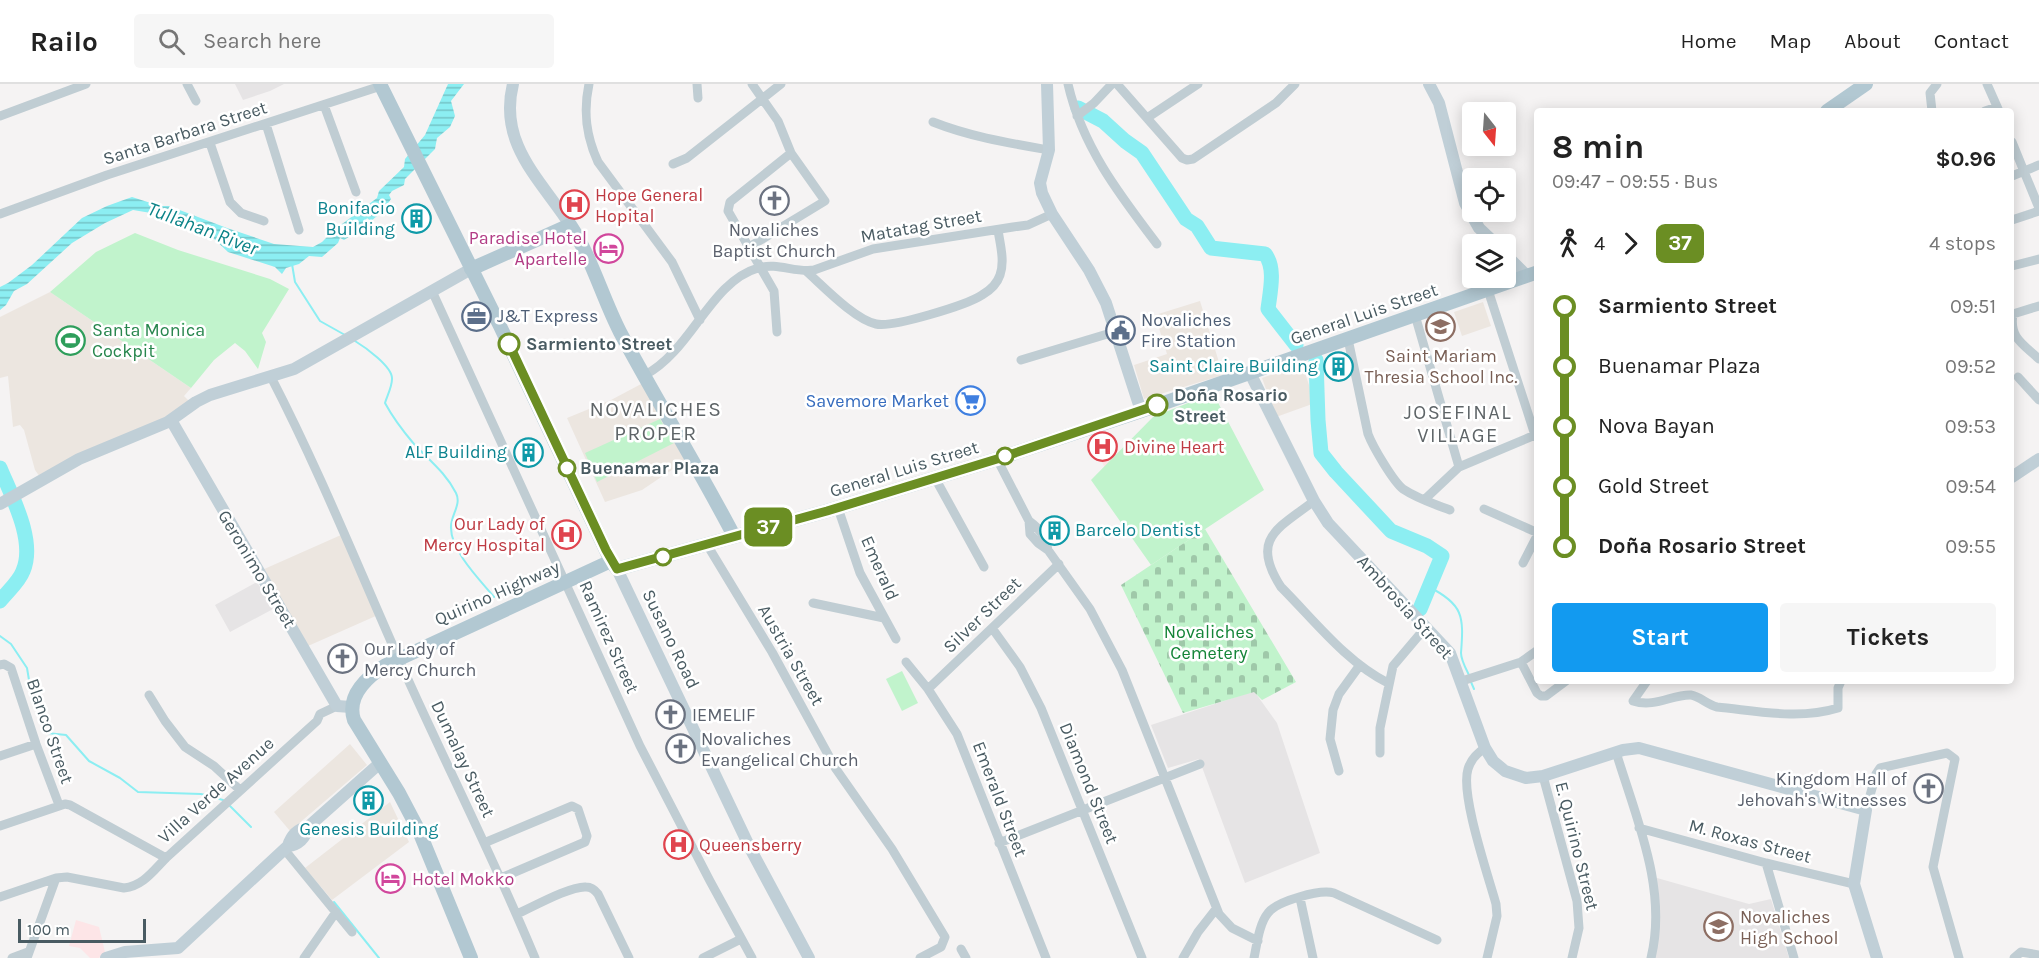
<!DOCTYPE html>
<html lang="en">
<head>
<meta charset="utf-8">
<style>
	:root { --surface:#fff; --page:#f6f6f6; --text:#222; --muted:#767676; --line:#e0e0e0; --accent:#129af0 }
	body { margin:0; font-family:Karla,sans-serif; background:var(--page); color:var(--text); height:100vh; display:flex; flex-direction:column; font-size:22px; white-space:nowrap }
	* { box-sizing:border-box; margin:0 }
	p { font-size:20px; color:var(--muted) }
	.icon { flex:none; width:33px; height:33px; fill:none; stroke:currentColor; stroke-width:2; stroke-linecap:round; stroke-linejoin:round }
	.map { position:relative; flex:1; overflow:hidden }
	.drawer { position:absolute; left:1534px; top:24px; width:480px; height:576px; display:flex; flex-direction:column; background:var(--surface); border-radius:6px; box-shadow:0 3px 15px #0003 }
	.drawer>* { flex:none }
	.badge { padding:0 12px; border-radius:9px; font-size:21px; line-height:39px }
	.needle { width:39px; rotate:163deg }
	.tools { position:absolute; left:1462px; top:18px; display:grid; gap:12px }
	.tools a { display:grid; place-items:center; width:54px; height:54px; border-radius:6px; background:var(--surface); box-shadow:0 3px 15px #0003; font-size:30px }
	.scale { position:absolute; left:18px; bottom:15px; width:128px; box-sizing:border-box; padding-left:6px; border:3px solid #495b62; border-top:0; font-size:16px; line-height:21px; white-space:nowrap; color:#495b62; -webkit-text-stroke:4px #fff; paint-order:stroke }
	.map>.badge { position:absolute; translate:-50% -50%; box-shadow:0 0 0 3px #fff }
	.legs { display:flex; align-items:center; gap:9px; height:66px; padding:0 18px; font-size:20px }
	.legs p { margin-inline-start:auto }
	.headline { display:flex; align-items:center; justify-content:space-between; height:102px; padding:0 18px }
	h1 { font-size:33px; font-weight:700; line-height:45px }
	.action { display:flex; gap:12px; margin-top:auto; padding:12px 18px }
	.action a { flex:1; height:69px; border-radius:6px; background:var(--accent); color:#fff; font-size:24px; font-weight:700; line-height:69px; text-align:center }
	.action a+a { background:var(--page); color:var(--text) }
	ul { padding:0 18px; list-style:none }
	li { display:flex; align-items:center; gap:21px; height:60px; font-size:22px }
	li i { display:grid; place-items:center; width:9px; height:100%; margin:0 8px; background:currentColor }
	li i::after { content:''; width:15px; height:15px; margin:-8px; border:4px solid; border-radius:50%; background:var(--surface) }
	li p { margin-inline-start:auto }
	li:first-child i { background:linear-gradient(#0000 50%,currentColor 0) }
	li:last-child i { background:linear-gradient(currentColor 50%,#0000 0) }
	header { display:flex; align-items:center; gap:36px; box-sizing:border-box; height:84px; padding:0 30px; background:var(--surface); border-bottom:2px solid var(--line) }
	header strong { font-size:28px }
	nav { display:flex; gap:33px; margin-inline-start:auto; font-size:21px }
	.search { width:420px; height:54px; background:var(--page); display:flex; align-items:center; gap:15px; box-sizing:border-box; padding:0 21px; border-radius:6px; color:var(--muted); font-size:22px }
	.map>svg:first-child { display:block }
</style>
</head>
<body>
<header>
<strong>Railo</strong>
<div class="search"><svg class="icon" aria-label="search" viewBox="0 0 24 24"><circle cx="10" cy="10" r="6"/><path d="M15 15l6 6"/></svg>Search here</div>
<nav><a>Home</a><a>Map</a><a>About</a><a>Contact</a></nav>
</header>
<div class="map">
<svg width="2039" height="874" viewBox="0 0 2039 874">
	<defs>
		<pattern id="cemetery-stones" width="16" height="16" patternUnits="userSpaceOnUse" patternTransform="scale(1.5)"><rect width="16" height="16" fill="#c1f3cc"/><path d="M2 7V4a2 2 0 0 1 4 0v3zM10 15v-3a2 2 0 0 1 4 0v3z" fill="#9fc8a9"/></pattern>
		<pattern id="water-rules" width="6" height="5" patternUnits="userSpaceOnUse" patternTransform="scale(1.5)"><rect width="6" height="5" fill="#8ceef2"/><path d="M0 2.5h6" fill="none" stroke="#74c4c7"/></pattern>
	</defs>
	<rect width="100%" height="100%" fill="#f5f3f3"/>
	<path fill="#ece6e0" d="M50,208l141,96 -7,8 7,7 -25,18 -126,56 -5,-7 -11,-40 -4,-5 -7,2 -5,-51 -8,2v-61z
		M1200,217l23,74 -79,24 -10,-34 33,-11 -12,-39z
		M1483,218l8,24 -29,10 -8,-24z
		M1302,280l13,39 -39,14 -14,-39z
		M643,299l42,78 -43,29 -37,12 -38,-84 44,-18z
		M341,451l37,80 -70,31 -46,-76z
		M350,660l17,21 -77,66 -16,-19z
		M390,718l19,40 -77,58 -27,-32z"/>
	<path fill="#e6e4e5" d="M235,0h49l-14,7 -27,9z
		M257,498l16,27 -43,23 -15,-27z
		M1254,607l23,32 43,130 -75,30 -46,-124 -31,9 -17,-43z
		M1657,794l92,26 22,-5 18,59h-136l6,-44z"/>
	<path fill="#fde5e7" d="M1104,348l12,25 -11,11 -15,-30z
		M76,836l23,7 6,25 -6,6h-9l-10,-10 -11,-2z"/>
	<path fill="#c1f3cc" d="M135,149l43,17 92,29 19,10 -27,44 4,9 -8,27 -13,-18 -10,-8 -21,17 -23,28 -141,-96 46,-40z
		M1213,309l51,97 -113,75 -60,-85 62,-63z
		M660,335l14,24 -77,39 -12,-29z
		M902,587l16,32 -16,8 -16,-32z"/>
	<path fill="url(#cemetery-stones)" d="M1205,445l91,153 -34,18 -8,-8 -71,21 -62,-128z"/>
	<path fill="url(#water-rules)" d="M448,0h16l-13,17 4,15 -5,11 -13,11 -2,11 -30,30 -1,6 -12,6 -3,4 2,4 -9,13 -11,9 -4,-3c-4,10 -13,16 -23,22l-4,-2 -2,5 -16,14 -13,-1 -10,8 -13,4 -4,6 -7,-7 -47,-15 -16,-15 -19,-8 -4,-4 -38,-12 -18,-3 -28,13 -33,20 -45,41 -13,7 -8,14 -6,5v-23l8,-4 24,-18 50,-47 25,-12 25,-9 28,9h9l58,22 47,16 39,3 9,-5 12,-12 43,-32 2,-7 25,-24 1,-8 20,-24z"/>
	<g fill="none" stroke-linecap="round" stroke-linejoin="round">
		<path stroke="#8ceef2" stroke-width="2" d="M292,180l3,18 25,39 25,14
			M355,257c10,6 38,26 37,38 0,8 -5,17 -7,24 8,15 18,28 29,41 15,16 32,29 42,49 6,12 -6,23 -5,35 0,23 29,52 43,69
			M1429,503c34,17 35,29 32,66 0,7 5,16 8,22
			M0,552l11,8 16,24 5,30 15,35 19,2 23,26 31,17 18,14 63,2 22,6
			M1471,598l3,7
			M228,720l23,23
			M334,818l45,56"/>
		<path stroke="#8ceef2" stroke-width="15" d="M1078,24l25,13 22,20 17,12 44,66 11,7 14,22 54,6c11,14 5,38 3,55l28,36
			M1316,276l2,60 3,33 15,19 55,59 36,15 15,10 -22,53
			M0,384c12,29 36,73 23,103 -4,11 -16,21 -23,30"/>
		<path stroke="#c0cdd3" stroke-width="9" d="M187,0l9,17
			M589,0c-6,28 -3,52 9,78l74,100 28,58
			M697,0l1,14
			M1068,0c14,62 51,110 89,160
			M1117,0l65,74 5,2 6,-1 83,-56 19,-19
			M1987,0l12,27
			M324,21l32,87
			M1932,27l-2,-18 7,-9
			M1985,27l12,-4
			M0,32l86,-32
			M1077,32l17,-13 18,-19
			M1147,34l51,-34
			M933,38c38,15 76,21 116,28
			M266,40l33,106
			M2012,58l27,66
			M210,59l20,59 11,11 23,8
			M673,80l14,-6 94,-74
			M2012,92l27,-11
			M0,130l107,-39 274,-89
			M2012,136l27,-9
			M749,163l76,-46 -34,-48 -13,-32 -26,-37
			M2012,182l27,-7
			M806,187c17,15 48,48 70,53 16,4 91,-19 106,-29 7,-4 15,-11 18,-20 5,-14 0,-31 -2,-45
			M1488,206l47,145 3,3
			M432,207l208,455 70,135 42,77
			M2013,230c-4,24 10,30 26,45
			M2013,230l26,-8
			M1415,231l44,152
			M777,248l-3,-41 -46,-80 2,-9 61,-49
			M1348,255l20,95c5,13 25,47 35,55 15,10 31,15 47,21
			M1021,276l93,-28
			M645,291c47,-25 65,-93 113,-107 19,-6 37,5 56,2l59,-21 140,-22 15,-2 24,-11
			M271,293c47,91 85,185 126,278 45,102 96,201 138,303
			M2018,293l21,23
			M997,375l32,62 1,13 8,9 10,7 42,59 32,61 97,244 13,14 26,13
			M935,394l49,89
			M1424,416l35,-33 76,-32
			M1314,417c-37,28 -64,38 -33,86 33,33 65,75 107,96
			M838,424l22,65 36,66
			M1484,425l54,24
			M1029,437c11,8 16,15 19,29
			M706,459l66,109 64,117 56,80 53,88 -4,10 -21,11
			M1523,479l15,-29
			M813,519l71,15
			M992,544l28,39 21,41 101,250
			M906,578l22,27 29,45 89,224
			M1521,578l16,31 4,3h5l20,-15
			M0,581l4,-1 7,4 25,76 23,61
			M1462,597l59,-19 17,-12
			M1647,597l-14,20c22,7 40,-7 58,-6 8,1 17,10 26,12 41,4 82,13 121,1v-20l3,-7
			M928,605l131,-125
			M149,611l16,26 20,26 29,19 26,24
			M1485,664c-8,5 -14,11 -17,21 -8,25 20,106 28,135l1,12 -10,42
			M1616,668c20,66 52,137 35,206
			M1380,669v-25l13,-62 33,-39
			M0,672l36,-12
			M1339,687l-9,-32 3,-29 6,-16 21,-29
			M1543,692l34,125 2,27 -7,30
			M1866,726l10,-36 4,-6 67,-15 8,6 -22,108 26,91
			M0,742l65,-22 5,1 96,53 151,-137 3,-7 17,-8
			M1639,744l127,35 88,21
			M484,759l88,-37 6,3 9,27 -2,6 -84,36
			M999,759l201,-79
			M284,765l68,83
			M1766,779l28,95
			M0,813l56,-19
			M1300,814l13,60
			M517,830c16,-7 53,-28 69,-27 6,0 9,3 12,7l31,64
			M961,865l5,9
			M12,874l16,-6
			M27,874l29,-80 11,-1 57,11c19,-2 29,-17 42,-30
			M304,874l32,-46
			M703,874l38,-19
			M1183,874l15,-26 18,-23
			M1254,874c3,-14 5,-34 14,-45 9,-12 52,-24 66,-20l103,47
			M2014,874l7,-6 18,3"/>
		<path stroke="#c0cfd7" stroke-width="12" d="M513,0c-15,60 28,96 57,141
			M1047,0l2,66 -9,33 2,10 10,21 37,56 17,33 35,108
			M1429,0l10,19 26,100 14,25 17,16
			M1506,171l21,21
			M1250,289l64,128 14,22 122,130 35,95 8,13 12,10 21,7 17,-2 80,-26 16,-2 227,62 -12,74 23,74
			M171,336l166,286 14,1
			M2012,393l27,-18
			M0,420l79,-45 89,-37 28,-20 14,-7 84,-26 177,-100
			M617,485l134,281 58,108
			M288,762c10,-1 18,-8 20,-19
			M106,874l19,-6 53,-4 110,-102c3,-10 10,-17 20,-19l72,-64"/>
		<path stroke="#b2c8d2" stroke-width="14" d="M380,0l120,242 111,235 6,8 210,-58 170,-52 144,-48 397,-139
			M1827,27l39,-27
			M471,185l99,-44c22,33 32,72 50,107 37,69 78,135 114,204
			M471,874l-52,-127 -20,-38 -45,-73c-8,-25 13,-43 32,-55l225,-104"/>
	</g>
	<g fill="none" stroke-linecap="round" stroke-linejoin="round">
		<defs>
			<path id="line-1" d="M509,260l97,206 11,19 210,-58 170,-52 160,-54"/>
		</defs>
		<use href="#line-1" stroke="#fff" stroke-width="14"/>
		<use href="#line-1" stroke="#6b8e23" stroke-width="9"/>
	</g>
	<defs>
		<symbol id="church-ring" viewBox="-11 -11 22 22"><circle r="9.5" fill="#fff" stroke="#6b7280" stroke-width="1.5"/><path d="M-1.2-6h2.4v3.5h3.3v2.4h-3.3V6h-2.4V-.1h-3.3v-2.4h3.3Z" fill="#6b7280"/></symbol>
		<symbol id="hospital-ring" viewBox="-11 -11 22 22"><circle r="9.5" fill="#fff" stroke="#e0444e" stroke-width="1.5"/><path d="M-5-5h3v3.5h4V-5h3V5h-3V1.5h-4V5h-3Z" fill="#e0444e"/></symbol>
		<symbol id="building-ring" viewBox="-11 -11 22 22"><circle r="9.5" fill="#fff" stroke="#0f9aa8" stroke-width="1.5"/><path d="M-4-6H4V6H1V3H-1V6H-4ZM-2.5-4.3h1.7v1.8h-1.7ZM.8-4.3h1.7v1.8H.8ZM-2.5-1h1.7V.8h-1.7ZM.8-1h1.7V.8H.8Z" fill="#0f9aa8"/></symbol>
		<symbol id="hotel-ring" viewBox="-11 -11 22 22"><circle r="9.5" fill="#fff" stroke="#d1479c" stroke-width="1.5"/><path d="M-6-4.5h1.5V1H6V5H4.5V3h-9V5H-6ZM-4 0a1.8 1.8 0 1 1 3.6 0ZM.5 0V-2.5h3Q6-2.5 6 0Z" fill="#d1479c"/></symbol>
		<symbol id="office-ring" viewBox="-11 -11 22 22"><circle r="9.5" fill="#fff" stroke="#5c6f8a" stroke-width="1.5"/><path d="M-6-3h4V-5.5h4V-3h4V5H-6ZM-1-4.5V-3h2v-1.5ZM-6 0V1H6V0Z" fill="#5c6f8a"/></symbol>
		<symbol id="school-ring" viewBox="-11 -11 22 22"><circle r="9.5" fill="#fff" stroke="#8d6e63" stroke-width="1.5"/><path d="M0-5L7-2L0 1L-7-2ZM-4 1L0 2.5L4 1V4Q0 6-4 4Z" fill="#8d6e63"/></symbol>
		<symbol id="civic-ring" viewBox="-11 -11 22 22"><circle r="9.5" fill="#fff" stroke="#5c6f8a" stroke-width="1.5"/><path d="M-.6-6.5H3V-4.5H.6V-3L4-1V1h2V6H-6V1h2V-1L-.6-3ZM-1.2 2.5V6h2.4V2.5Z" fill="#5c6f8a"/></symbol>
		<symbol id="stadium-ring" viewBox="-11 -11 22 22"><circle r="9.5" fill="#fff" stroke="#2e9e5b" stroke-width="1.5"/><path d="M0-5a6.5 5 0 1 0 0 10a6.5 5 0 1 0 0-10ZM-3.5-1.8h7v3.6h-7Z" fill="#2e9e5b"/></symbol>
		<symbol id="supermarket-ring" viewBox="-11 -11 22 22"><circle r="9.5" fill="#fff" stroke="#3f7fe0" stroke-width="1.5"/><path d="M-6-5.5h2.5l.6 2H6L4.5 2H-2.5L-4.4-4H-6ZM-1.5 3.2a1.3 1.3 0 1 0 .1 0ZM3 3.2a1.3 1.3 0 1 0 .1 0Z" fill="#3f7fe0"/></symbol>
	</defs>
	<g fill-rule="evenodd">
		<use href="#church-ring" x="758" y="100" width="33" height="33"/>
		<use href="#hospital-ring" x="558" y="104" width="33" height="33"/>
		<use href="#building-ring" x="400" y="118" width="33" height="33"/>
		<use href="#hotel-ring" x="592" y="148" width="33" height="33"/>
		<use href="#office-ring" x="460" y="216" width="33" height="33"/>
		<use href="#school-ring" x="1424" y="226" width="33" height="33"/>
		<use href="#civic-ring" x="1104" y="230" width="33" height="33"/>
		<use href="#stadium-ring" x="54" y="240" width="33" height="33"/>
		<use href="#building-ring" x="1322" y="266" width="33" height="33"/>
		<use href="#supermarket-ring" x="954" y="300" width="33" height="33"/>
		<use href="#hospital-ring" x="1086" y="346" width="33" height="33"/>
		<use href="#building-ring" x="512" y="352" width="33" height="33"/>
		<use href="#building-ring" x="1038" y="430" width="33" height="33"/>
		<use href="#hospital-ring" x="550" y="434" width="33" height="33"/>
		<use href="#church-ring" x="326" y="558" width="33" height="33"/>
		<use href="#church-ring" x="654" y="614" width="33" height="33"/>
		<use href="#church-ring" x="664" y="648" width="33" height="33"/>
		<use href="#church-ring" x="1912" y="688" width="33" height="33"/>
		<use href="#building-ring" x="352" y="700" width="33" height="33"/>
		<use href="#hospital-ring" x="662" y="744" width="33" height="33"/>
		<use href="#hotel-ring" x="374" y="778" width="33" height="33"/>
		<use href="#school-ring" x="1702" y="826" width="33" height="33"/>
	</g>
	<g fill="#fff" stroke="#6b8e23" stroke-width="3">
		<circle cx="509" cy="260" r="10"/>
		<circle cx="1157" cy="321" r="10"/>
		<circle cx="1005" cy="372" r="8"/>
		<circle cx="567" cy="384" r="8"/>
		<circle cx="663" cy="473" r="8"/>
	</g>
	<g text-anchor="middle" stroke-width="5" stroke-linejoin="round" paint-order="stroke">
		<g font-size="18" fill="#495b62" stroke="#fff">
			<text transform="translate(185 49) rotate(-18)" y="6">Santa Barbara Street</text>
			<text transform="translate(921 142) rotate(-10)" y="6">Matatag Street</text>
			<text transform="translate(1364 230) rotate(-19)" y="6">General Luis Street</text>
			<text transform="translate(904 385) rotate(-17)" y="6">General Luis Street</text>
			<text transform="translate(880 484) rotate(66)" y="6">Emerald</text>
			<text transform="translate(257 485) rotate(59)" y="6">Geronimo Street</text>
			<text transform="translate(497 509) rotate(-24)" y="6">Quirino Highway</text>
			<text transform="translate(1405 523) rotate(48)" y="6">Ambrosia Street</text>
			<text transform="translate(982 531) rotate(-44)" y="6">Silver Street</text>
			<text transform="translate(609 553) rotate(66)" y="6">Ramirez Street</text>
			<text transform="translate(671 555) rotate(64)" y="6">Susano Road</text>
			<text transform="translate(791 571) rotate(60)" y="6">Austria Street</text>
			<text transform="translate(50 647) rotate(71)" y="6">Blanco Street</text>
			<text transform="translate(463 675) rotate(65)" y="6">Dumalay Street</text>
			<text transform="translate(1089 699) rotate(68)" y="6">Diamond Street</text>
			<text transform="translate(216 706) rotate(-42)" y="6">Villa Verde Avenue</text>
			<text transform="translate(1000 715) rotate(69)" y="6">Emerald Street</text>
			<text transform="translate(1750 757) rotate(15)" y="6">M. Roxas Street</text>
			<text transform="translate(1577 762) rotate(76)" y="6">E. Quirino Street</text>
		</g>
		<g font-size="18" fill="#be3a42" stroke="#fff" text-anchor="start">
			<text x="595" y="117">Hope General<tspan x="595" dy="21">Hopital</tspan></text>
			<text x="1124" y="369">Divine Heart</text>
			<text x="545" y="446" text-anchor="end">Our Lady of<tspan x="545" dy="21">Mercy Hospital</tspan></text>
			<text x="699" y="767">Queensberry</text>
		</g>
		<g font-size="18" fill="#0d838f" stroke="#fff" text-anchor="end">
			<text x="395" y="130">Bonifacio<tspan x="395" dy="21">Building</tspan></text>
			<text x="1318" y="288">Saint Claire Building</text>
			<text x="507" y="374">ALF Building</text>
			<text x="1075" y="452" text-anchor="start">Barcelo Dentist</text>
			<text x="369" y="751" text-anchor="middle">Genesis Building</text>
		</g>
		<g font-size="18" fill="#5b616d" stroke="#fff" text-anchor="start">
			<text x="774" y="152" text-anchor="middle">Novaliches<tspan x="774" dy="21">Baptist Church</tspan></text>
			<text x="364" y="571">Our Lady of<tspan x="364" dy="21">Mercy Church</tspan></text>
			<text x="692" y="637">IEMELIF</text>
			<text x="701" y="661">Novaliches<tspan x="701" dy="21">Evangelical Church</tspan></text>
			<text x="1907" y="701" text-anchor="end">Kingdom Hall of<tspan x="1907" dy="21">Jehovah's Witnesses</tspan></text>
		</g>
		<g font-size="18" fill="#b23c85" stroke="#fff" text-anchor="end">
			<text x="587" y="160">Paradise Hotel<tspan x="587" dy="21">Apartelle</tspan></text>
			<text x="412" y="801" text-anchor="start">Hotel Mokko</text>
		</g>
		<g font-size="18" fill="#4e5e75" stroke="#fff" text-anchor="start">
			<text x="497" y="238">J&amp;T Express</text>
			<text x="1141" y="242">Novaliches<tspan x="1141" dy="21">Fire Station</tspan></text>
		</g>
		<g font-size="18" fill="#27864d" stroke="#fff" text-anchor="start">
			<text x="92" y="252">Santa Monica<tspan x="92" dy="21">Cockpit</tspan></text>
		</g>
		<g font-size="18" font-weight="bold" fill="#495b62" stroke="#fff" text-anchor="start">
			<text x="526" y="266">Sarmiento Street</text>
			<text x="1174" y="317">Doña Rosario<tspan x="1174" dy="21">Street</tspan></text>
			<text x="580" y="390">Buenamar Plaza</text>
		</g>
		<g font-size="18" fill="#785e54" stroke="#fff">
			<text x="1441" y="278">Saint Mariam<tspan x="1441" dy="21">Thresia School Inc.</tspan></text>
			<text x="1740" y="839" text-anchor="start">Novaliches<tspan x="1740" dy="21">High School</tspan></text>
		</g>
		<g font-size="18" fill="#366cbe" stroke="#fff" text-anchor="end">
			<text x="949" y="323">Savemore Market</text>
		</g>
		<g font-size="18" fill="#138437" stroke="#fff">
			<text x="1209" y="554">Novaliches<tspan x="1209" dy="21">Cemetery</tspan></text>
		</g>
		<g font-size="20" font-style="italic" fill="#098287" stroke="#fff">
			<text transform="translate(203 144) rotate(21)" y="7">Tullahan River</text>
		</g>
		<g font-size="20" letter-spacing="1.5" fill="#5f6568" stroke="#fff">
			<text x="1458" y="335">JOSEFINAL<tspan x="1458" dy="23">VILLAGE</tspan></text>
		</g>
		<g font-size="21" letter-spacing="1.5" fill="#5f6568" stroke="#fff">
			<text x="656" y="332">NOVALICHES<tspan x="656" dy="24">PROPER</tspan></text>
		</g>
	</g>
</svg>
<div class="tools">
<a><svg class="needle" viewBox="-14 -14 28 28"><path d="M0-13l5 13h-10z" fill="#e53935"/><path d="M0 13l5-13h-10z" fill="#767676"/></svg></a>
<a><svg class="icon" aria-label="locate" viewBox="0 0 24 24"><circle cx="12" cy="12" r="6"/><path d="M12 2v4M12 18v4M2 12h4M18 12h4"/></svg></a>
<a><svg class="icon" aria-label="layers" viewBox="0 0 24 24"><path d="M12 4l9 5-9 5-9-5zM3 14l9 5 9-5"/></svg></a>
</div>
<div class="scale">100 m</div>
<b class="badge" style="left:768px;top:443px;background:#6b8e23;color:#fff">37</b>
<section class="drawer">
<div class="headline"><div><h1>8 min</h1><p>09:47 – 09:55 · Bus</p></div><b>$0.96</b></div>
<div class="legs"><svg class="icon" aria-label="walk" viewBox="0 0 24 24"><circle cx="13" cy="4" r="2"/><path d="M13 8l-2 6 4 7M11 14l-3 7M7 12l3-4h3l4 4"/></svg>4<svg class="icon" aria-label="forward" viewBox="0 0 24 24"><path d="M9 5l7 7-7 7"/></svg><b class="badge" style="background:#6b8e23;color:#fff">37</b><p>4 stops</p></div>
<ul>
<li><i style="color:#6b8e23"></i><b>Sarmiento Street</b><p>09:51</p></li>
<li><i style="color:#6b8e23"></i><span>Buenamar Plaza</span><p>09:52</p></li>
<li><i style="color:#6b8e23"></i><span>Nova Bayan</span><p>09:53</p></li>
<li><i style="color:#6b8e23"></i><span>Gold Street</span><p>09:54</p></li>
<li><i style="color:#6b8e23"></i><b>Doña Rosario Street</b><p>09:55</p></li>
</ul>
<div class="action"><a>Start</a><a>Tickets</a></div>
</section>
</div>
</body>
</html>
